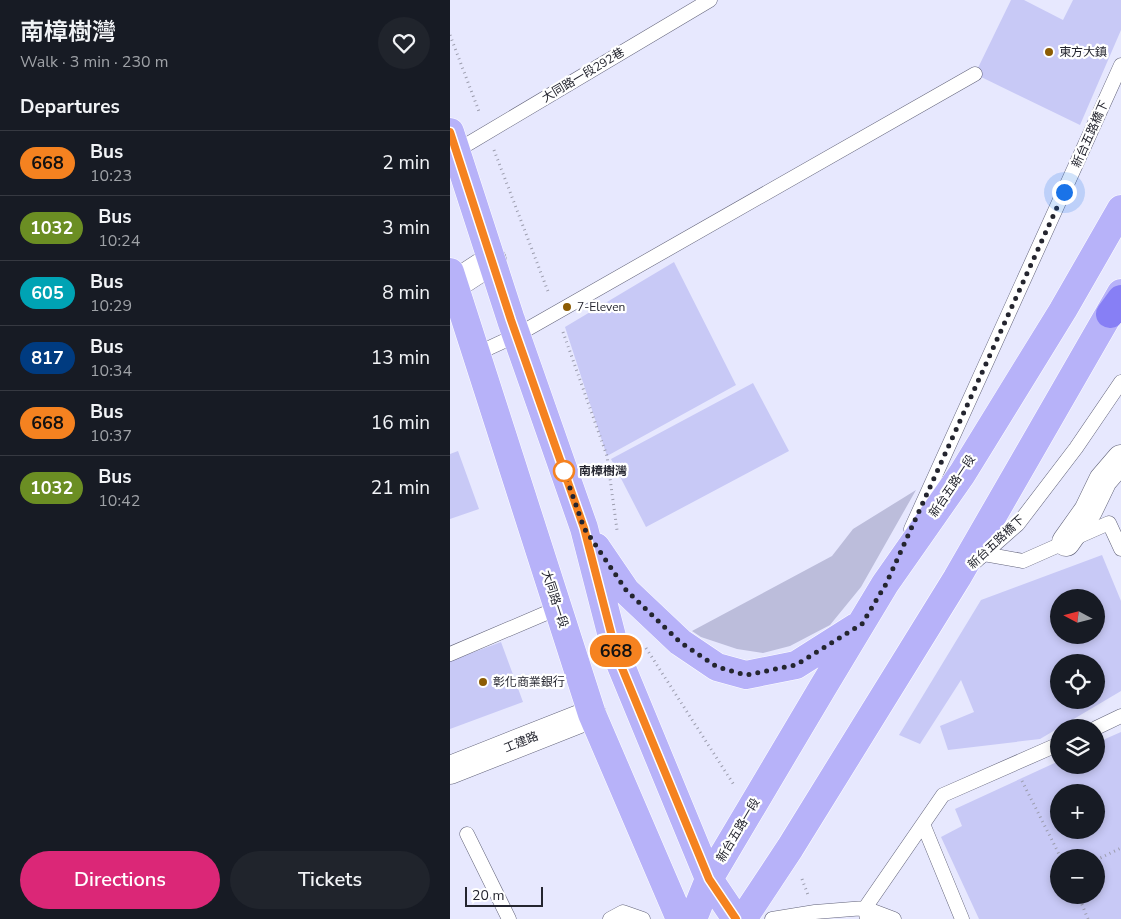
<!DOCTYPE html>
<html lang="en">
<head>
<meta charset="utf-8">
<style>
	:root { --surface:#171b24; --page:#20242c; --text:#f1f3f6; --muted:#9ea1a6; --line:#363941; --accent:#db2777 }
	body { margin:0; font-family:"Nunito Sans","Noto Sans TC",sans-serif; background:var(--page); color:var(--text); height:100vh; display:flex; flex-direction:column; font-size:19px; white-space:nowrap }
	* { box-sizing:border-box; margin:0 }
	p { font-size:16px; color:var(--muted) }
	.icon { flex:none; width:28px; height:28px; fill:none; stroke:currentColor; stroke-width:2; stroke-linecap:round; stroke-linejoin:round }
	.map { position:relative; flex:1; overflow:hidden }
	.sheet { display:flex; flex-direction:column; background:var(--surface); width:450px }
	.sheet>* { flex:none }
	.badge { padding:0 10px; border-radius:16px; font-size:18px; line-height:32px }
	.needle { width:32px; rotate:277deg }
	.controls { position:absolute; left:600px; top:589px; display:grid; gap:10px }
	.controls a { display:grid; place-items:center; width:55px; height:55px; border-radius:50%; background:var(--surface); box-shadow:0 2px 8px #0003; font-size:25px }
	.scale { position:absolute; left:15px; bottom:12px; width:78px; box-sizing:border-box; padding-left:5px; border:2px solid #24252f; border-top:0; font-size:14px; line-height:18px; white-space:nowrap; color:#24252f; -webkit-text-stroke:4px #fff; paint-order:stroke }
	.you { position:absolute; width:25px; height:25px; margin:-12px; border:4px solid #fff; border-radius:50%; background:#1a73e8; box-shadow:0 0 0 8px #1a73e833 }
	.map>.badge { position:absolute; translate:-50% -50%; box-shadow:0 0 0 2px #fff }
	h2 { padding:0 20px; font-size:19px; line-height:45px }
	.round { display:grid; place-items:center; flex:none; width:52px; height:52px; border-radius:26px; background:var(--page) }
	.summary { display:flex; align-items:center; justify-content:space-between; height:85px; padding:0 20px }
	h1 { font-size:24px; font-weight:600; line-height:38px }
	.button { display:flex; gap:10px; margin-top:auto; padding:10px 20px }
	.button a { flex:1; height:58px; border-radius:30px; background:var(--accent); color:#fff; font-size:20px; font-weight:600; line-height:58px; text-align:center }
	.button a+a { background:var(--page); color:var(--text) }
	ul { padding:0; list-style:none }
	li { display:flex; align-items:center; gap:15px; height:65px; padding:0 20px; border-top:1px solid var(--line) }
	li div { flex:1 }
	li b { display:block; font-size:19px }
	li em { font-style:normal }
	li .badge { min-width:55px; font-weight:700; text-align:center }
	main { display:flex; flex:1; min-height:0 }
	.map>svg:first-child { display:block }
</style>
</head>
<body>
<main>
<section class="sheet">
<div class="summary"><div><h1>南樟樹灣</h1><p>Walk · 3 min · 230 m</p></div><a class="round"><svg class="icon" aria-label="heart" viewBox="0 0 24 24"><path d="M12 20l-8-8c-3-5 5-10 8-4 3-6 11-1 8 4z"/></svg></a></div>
<h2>Departures</h2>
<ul>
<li><span class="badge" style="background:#f58220;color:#111">668</span><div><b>Bus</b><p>10:23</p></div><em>2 min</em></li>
<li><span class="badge" style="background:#6b8e23;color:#fff">1032</span><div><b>Bus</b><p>10:24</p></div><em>3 min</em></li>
<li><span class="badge" style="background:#00a3b4;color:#fff">605</span><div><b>Bus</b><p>10:29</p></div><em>8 min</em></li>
<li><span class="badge" style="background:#003b80;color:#fff">817</span><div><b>Bus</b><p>10:34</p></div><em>13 min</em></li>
<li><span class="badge" style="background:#f58220;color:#111">668</span><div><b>Bus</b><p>10:37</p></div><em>16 min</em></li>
<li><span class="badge" style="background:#6b8e23;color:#fff">1032</span><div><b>Bus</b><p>10:42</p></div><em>21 min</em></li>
</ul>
<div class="button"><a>Directions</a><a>Tickets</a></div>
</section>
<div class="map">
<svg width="671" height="919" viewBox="0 0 671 919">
	<rect width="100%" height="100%" fill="#e7e8fe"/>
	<path fill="#bcbddb" d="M466,490l-55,97 -31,38 -40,21 -27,7 -26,-4 -36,-12 -9,-6 140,-75 21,-27z"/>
	<path fill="#c8c9f6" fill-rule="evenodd" d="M561,0h13l39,20 10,-20h48v30l-41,95 -105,-51z
		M224,262l62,123 -129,71 -42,-129z
		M303,383l36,68 -143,76 -35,-68z
		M8,451l21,58 -29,10v-65z
		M652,555l19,46v90l-81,48 -92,11 -8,-24 34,-14 -13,-32 -41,64 -21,-9 82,-135zM609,598h37v37h-37zM609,662h37v38h-37z
		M51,642l22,60 -73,27v-68z
		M671,732v187h-142l-38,-82 21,-11 -7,-17 104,-48v4h37v-22zM609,792h37v38h-37zM609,858h37v37h-37z"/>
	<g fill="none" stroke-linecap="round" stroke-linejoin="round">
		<defs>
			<path id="service" d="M6,151l254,-151
				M26,354l41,-19 458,-261
				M461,529l210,-464
				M534,554l39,7 86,-38 12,26
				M526,561l42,-37 58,-76 45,-66
				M0,654l108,-46
				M646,728l25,-12
				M473,824l39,95
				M17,834l42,85
				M160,919l13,-7 20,7
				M322,919l43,-7 50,-4 29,11
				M417,919l-2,-11 78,-113 116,-51"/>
			<path id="minor" d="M4,285l38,-25
				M616,542l22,-31 15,-31 18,-21"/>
			<path id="tertiary" d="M0,770l142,-56"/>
			<path id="primary" d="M0,132l61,188 73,208 33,128 92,223 27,40
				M0,272l142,442 88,205
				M146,547l30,44 54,51 37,25 29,8 50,-10 60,-38
				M243,919l16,-40 114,-192 62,-103 77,-110 101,-164 58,-101
				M293,919l47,-71 167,-270 164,-285"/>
			<path id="motorway" d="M660,314l11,-15"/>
		</defs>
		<use href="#service" stroke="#616279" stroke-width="15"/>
		<use href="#minor" stroke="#616279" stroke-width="29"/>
		<use href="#tertiary" stroke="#616279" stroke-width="29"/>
		<use href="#primary" stroke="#fff" stroke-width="29"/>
		<use href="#motorway" stroke="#fff" stroke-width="29"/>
		<path stroke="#9c9dae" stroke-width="3" stroke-dasharray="1 4" stroke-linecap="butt" d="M0,35l30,79
			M44,150l55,144
			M113,332l44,124 10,74
			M196,648l88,137
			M572,781l39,77
			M646,860l25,-12
			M352,879l6,16
			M628,895l10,24"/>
		<use href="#service" stroke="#fff" stroke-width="14"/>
		<use href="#minor" stroke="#fff" stroke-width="28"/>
		<use href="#tertiary" stroke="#fff" stroke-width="28"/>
		<use href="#primary" stroke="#b7b2f9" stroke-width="28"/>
		<use href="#motorway" stroke="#877ff5" stroke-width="28"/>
	</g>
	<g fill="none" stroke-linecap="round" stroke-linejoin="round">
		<defs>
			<path id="line" d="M0,132l61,188 73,208 33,128 92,223 27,40"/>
		</defs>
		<use href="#line" stroke="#fff" stroke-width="11"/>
		<use href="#line" stroke="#f58220" stroke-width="8"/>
		<path stroke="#24252f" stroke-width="5" stroke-dasharray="0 9" d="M114,471l20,57 42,62 54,52 37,25 29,8 50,-10 66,-41 24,-40 178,-392"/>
	</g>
	<g fill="#8c5c04" stroke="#fff" stroke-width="2">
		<circle cx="599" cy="52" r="5"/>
		<circle cx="117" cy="307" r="5"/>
		<circle cx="33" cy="682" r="5"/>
	</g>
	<circle fill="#fff" stroke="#f58220" stroke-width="2.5" cx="114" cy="471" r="10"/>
	<g text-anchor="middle" stroke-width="4.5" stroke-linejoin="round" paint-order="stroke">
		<g font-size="12" fill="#24252f" stroke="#fff" text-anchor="start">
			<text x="609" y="56">東方大鎮</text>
			<text x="127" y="311">7-Eleven</text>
			<text x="43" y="686">彰化商業銀行</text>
		</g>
		<g font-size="12" fill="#24252f" stroke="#fff">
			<text transform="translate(133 75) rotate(-31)" y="4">大同路一段292巷</text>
			<text transform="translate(640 134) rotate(-66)" y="4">新台五路橋下</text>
			<text transform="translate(502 486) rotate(-56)" y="4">新台五路一段</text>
			<text transform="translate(546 542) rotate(-43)" y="4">新台五路橋下</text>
			<text transform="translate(105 599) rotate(72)" y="4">大同路一段</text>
			<text transform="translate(71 742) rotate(-22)" y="4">工建路</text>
			<text transform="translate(288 830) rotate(-59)" y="4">新台五路一段</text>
		</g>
		<g font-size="12" font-weight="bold" fill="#24252f" stroke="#fff" text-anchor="start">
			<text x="129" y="475">南樟樹灣</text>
		</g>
	</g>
</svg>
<div class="controls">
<a><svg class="needle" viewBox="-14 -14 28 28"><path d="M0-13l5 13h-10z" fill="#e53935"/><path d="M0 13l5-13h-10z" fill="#9ea1a6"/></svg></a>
<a><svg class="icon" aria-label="locate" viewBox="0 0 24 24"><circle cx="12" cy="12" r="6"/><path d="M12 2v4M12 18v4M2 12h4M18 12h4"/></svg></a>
<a><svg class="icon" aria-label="layers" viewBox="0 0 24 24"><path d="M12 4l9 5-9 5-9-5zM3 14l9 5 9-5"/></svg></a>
<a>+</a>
<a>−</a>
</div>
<div class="scale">20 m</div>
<div class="you" style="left:614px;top:192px"></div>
<b class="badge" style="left:166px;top:651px;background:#f58220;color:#111">668</b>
</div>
</main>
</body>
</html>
